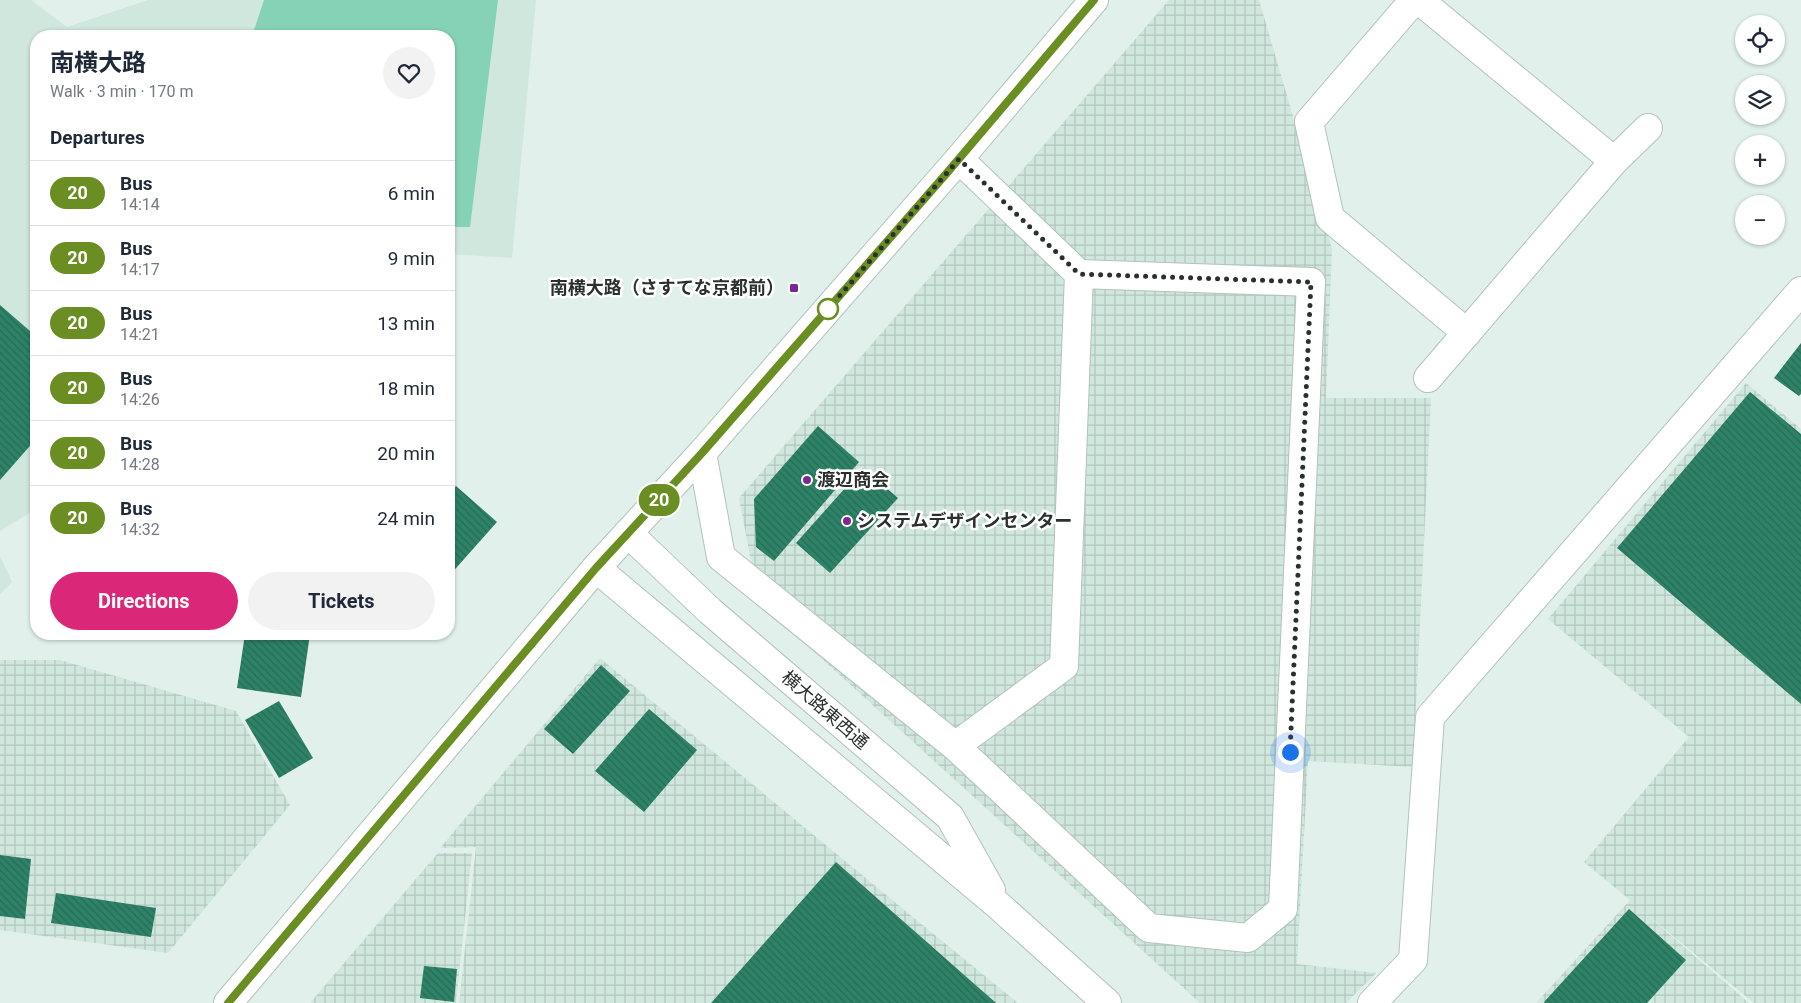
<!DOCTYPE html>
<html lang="en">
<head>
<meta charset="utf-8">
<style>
	:root { --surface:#fff; --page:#f2f2f3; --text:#1f2937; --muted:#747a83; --line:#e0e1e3; --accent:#db2777 }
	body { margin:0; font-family:Roboto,"Noto Sans JP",sans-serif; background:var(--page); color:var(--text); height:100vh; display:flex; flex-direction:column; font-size:19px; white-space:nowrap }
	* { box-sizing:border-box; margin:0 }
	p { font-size:16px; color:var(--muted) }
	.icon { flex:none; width:28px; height:28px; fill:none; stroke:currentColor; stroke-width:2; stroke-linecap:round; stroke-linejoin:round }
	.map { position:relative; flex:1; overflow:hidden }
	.drawer { position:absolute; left:30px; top:30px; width:425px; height:610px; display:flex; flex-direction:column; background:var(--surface); border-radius:20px; box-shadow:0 1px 4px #0004 }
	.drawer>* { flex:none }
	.badge { padding:0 10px; border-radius:16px; font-size:18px; line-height:32px }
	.controls { position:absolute; left:1735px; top:15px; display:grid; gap:10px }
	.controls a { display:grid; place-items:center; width:50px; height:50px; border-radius:50%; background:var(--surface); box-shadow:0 1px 4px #0004; font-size:25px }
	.you { position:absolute; width:25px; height:25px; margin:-12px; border:4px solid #fff; border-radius:50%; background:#1a73e8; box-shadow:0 0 0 8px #1a73e833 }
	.map>.badge { position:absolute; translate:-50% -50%; box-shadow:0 0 0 2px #fff }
	h2 { padding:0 20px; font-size:19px; line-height:45px }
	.round { display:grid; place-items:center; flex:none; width:52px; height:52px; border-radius:26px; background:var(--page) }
	.overview { display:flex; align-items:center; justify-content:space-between; height:85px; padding:0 20px }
	h1 { font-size:24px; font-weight:700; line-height:38px }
	.cta { display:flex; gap:10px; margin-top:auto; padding:10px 20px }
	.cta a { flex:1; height:58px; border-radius:30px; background:var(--accent); color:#fff; font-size:20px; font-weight:700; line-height:58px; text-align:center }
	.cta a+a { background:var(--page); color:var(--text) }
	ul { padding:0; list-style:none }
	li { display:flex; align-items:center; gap:15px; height:65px; padding:0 20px; border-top:1px solid var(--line) }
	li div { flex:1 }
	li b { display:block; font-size:19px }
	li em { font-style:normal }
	li .badge { min-width:55px; font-weight:700; text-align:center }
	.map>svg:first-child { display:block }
</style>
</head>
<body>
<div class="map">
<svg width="1801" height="1003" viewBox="0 0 1801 1003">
	<defs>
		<pattern id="industrial-grid" width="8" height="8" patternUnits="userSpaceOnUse" patternTransform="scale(1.25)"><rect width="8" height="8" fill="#d0e7dd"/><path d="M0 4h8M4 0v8" fill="none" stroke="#b3c6be"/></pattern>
		<pattern id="building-back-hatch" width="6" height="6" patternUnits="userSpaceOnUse" patternTransform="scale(1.25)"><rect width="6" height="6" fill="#2d8267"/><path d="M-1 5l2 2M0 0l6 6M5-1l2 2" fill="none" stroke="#276b55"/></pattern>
	</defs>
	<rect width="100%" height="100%" fill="#e1f0ea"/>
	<path fill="#d0e7dd" d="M0,0h31l36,27 81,-27h388l-24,258 -63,-4v-218h-413v473l-36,22z
		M0,556l12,26 -12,12z"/>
	<path fill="url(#industrial-grid)" d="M1169,0h90l73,249 -6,149h105l-18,369 -105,-6 -11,203 79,9 -30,30h-146l-434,-395 -16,-52 -11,-58z
		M1746,383l55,46v574h-47l-116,-96 111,96h-213l94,-103 -46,-38 105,-125 -141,-118z
		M600,658l314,260 104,85h-559l17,-156 -36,1z
		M0,660h60l176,51 54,94 -122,148 -168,-23z
		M438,853h34l-16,150h-146z"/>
	<path fill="#86d2b6" d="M264,0h234l-28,227h-21v-191h-197z"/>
	<path fill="url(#building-back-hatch)" d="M0,305l30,26 5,-7 1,2v113l-36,41z
		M1801,343v51l-2,2 -25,-18z
		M1750,392l51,42v270l-184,-156z
		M818,426l41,36 -85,99 -18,-14 -2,-48z
		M863,468l35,30 -68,75 -34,-30z
		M456,486l41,36 -48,54v-82z
		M245,634h65l-9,63 -64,-9z
		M601,665l29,26 -57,63 -29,-25z
		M279,701l34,57 -34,20 -34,-58z
		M649,709l48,41 -53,62 -49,-41z
		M0,855l31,4 -6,60 -25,-3z
		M836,862l160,141h-285z
		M56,893l100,15 -5,29 -100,-14z
		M1629,909l57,51 -39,43h-102l-1,-1z
		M424,966l33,3 -3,33 -34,-4z"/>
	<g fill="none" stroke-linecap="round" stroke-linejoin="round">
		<defs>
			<path id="street" d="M1414,0l-105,122 21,96 137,115
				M1419,0l195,161
				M1428,378l186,-217 34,-33
				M702,453l19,104 234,189 109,-80 15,-392
				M955,746l194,182 99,10 35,-29 28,-627 -232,-8 -120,-115
				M1372,1003l41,-43 17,-243 371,-426"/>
			<path id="secondary" d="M628,533l82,78 240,206 41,73
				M596,568l403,338 108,97"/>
			<path id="primary" d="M228,1003l368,-435 106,-115 257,-294 135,-159"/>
		</defs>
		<use href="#street" stroke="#b3c2bb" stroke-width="30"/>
		<use href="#secondary" stroke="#b3c2bb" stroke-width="30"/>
		<use href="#primary" stroke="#b3c2bb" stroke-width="30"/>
		<use href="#street" stroke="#fff" stroke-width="28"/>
		<use href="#secondary" stroke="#fff" stroke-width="28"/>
		<use href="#primary" stroke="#fff" stroke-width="28"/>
	</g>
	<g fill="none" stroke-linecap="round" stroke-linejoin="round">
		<defs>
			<path id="line" d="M228,1003l368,-435 106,-115 244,-279 148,-174"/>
		</defs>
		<use href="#line" stroke="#fff" stroke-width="11"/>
		<use href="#line" stroke="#6b8e23" stroke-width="8"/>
		<path stroke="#2a302d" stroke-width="5" stroke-dasharray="0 9" d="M828,309l131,-150 120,115 232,8 -21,470"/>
	</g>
	<g fill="#7d2694" stroke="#fff" stroke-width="2">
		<rect x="789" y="283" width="10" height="10" rx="2.5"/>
		<circle cx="807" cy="480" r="5"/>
		<circle cx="847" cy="521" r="5"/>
	</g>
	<circle fill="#fff" stroke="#6b8e23" stroke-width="2.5" cx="828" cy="309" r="10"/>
	<g text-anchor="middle" stroke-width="5" stroke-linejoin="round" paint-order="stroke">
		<g font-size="18" font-weight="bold" fill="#2a302d" stroke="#fff" text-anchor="start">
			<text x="784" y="294" text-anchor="end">南横大路（さすてな京都前）</text>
			<text x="817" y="486">渡辺商会</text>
			<text x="857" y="527">システムデザインセンター</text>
		</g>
		<g font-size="18" fill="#2a302d" stroke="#fff">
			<text transform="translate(825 710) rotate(41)" y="6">横大路東西通</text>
		</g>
	</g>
</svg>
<div class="controls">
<a><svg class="icon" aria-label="locate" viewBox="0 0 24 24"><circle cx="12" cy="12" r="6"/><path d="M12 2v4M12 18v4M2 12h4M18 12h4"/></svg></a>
<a><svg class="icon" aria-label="layers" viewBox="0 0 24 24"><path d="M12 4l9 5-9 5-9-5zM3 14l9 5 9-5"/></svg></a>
<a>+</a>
<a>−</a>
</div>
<div class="you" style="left:1290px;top:752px"></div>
<b class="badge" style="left:659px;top:500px;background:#6b8e23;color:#fff">20</b>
<section class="drawer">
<div class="overview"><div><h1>南横大路</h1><p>Walk · 3 min · 170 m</p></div><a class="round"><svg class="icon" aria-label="heart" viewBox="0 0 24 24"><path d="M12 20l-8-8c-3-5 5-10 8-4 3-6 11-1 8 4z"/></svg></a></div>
<h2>Departures</h2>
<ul>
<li><span class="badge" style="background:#6b8e23;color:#fff">20</span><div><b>Bus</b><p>14:14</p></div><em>6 min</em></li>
<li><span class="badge" style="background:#6b8e23;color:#fff">20</span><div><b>Bus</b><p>14:17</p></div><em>9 min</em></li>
<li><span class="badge" style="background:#6b8e23;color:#fff">20</span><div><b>Bus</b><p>14:21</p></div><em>13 min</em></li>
<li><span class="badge" style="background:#6b8e23;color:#fff">20</span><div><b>Bus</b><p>14:26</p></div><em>18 min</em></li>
<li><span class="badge" style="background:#6b8e23;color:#fff">20</span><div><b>Bus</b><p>14:28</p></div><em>20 min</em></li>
<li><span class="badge" style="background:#6b8e23;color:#fff">20</span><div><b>Bus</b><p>14:32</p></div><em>24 min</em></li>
</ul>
<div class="cta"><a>Directions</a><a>Tickets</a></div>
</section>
</div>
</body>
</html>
